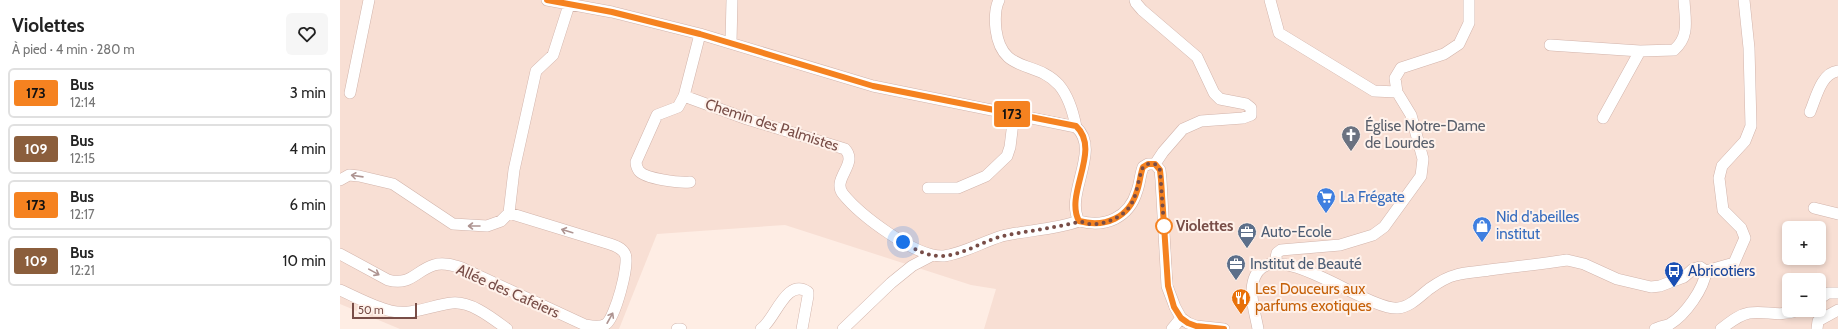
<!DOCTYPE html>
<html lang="fr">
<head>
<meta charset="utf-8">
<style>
	:root { --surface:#fff; --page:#f6f6f6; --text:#222; --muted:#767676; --line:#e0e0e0 }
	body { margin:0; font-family:Cabin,sans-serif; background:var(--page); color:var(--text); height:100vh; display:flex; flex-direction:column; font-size:15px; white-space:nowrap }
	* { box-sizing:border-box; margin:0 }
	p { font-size:13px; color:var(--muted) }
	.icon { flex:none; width:22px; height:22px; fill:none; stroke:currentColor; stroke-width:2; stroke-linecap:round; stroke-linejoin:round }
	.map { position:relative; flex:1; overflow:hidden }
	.drawer { display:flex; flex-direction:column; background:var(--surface); width:340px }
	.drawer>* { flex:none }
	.badge { padding:0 8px; border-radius:3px; font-size:14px; line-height:26px }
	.tools { position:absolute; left:1442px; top:221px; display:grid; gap:8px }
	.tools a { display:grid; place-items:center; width:44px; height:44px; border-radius:6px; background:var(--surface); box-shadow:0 2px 6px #0003; font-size:20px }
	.scale { position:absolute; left:12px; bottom:10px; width:65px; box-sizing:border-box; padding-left:4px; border:2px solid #784d47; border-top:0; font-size:11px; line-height:14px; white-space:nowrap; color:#784d47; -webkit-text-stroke:3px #fff2eb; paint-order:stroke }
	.you { position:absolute; width:20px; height:20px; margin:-10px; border:3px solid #fff; border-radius:50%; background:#1a73e8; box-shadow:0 0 0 6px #1a73e833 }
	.map>.badge { position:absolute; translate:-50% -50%; box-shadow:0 0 0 2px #fff }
	.round { display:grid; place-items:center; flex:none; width:42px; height:42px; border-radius:6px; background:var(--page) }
	.headline { display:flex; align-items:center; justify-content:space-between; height:68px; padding:0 12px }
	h1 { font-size:19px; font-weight:800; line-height:30px }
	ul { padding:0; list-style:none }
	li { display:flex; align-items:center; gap:12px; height:50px; margin:0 8px 6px; padding:0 4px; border:2px solid var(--line); border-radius:6px }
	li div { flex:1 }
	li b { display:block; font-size:15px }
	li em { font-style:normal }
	li .badge { min-width:44px; font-weight:700; text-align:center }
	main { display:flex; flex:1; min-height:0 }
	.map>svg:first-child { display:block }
</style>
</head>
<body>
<main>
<section class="drawer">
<div class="headline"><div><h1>Violettes</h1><p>À pied · 4 min · 280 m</p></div><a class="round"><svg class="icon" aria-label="heart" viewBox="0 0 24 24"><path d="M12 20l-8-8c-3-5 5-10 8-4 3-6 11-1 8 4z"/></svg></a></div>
<ul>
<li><span class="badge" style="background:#f58220;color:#111">173</span><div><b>Bus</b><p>12:14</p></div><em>3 min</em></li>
<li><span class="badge" style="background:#8b5e3c;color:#fff">109</span><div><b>Bus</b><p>12:15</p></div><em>4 min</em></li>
<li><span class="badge" style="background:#f58220;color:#111">173</span><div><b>Bus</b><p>12:17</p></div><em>6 min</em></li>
<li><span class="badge" style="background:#8b5e3c;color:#fff">109</span><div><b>Bus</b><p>12:21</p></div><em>10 min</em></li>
</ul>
</section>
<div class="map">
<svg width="1498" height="329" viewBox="0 0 1498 329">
	<rect width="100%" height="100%" fill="#feede4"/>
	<path fill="#f8dfd4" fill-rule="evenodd" d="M0,0h1498v329h-854l12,-40 -25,-4 -186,-60 -128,9 -38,95h-219l-60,-25zM1449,228h30v30h-30zM1449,280h30v30h-30z"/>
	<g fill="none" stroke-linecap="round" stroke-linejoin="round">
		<defs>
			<path id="minor" d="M207,0l65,12 88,22 173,52 203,41c26,23 -12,67 3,94 26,7 50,-3 58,-30 3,-8 3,-16 6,-24l5,-3h7l5,6 1,10 6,106 8,21 6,11 7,5 8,3 28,3
				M659,0c-4,8 -4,21 -3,30 6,45 40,29 63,55 10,12 14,26 17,42
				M795,0l1,3 6,7 55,47 17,36 6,6 26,5 5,4v7l-8,3 -42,3 -18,8 -20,23 -8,12
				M930,0l9,33 95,58 23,1
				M391,42l1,-42
				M1210,45l90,6 34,-1c16,-14 11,-30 10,-50
				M10,93l19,-93
				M344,96l63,23 98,30c14,15 -14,30 -2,45 17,21 73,64 101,62 21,-3 38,-14 58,-20 25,-6 52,-6 77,-15
				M1470,112c6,-14 11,-39 28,-41
				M1263,118l37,-67
				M0,180l9,-5 10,1 34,8 60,40 34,2 14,-5 8,-8 5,-43 22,-99 17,-16 16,-50
				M350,182c-11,1 -44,-3 -51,-11 -2,-3 -3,-6 -3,-9l21,-47 21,-8 6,-11 16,-62
				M588,188h30l28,-12 21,-20 3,-9 4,-33
				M1474,208l24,6
				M0,254l48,26c23,6 27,-9 46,-15 9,-3 19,0 28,3l123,57c6,1 15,3 21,-1 9,-6 24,-60 19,-70 -3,-6 -9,-8 -15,-10l-101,-31
				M935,262l2,-9 4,-3 59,-5 33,-10 11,-8 37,-51 2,-17 -12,-44 -14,-23 -2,-14 6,-10 43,-14 15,-10 10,-21v-23
				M1366,271l28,-8 11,-25 -4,-10 -18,-18 -4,-32 3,-12 23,-25 6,-15 -2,-78 -5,-48
				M0,290c16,7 34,17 51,21 21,5 41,-6 61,-8 19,-2 40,15 55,26
				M1479,299l9,-6h10
				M337,329h4
				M421,329c14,-9 25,-52 47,-37v4l-6,33
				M503,329l48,-46 21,-17 21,-11
				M832,329l9,-11
				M918,329c-2,-12 -7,-27 -6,-39 5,-70 114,22 146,18 12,-1 22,-12 31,-19 7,-5 18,-12 27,-14 10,-3 22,-3 33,-5 26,-3 52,-6 78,-10l17,4 33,15 34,8 9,-1 13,-5 11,-4 9,-8 7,-2 6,4c-2,18 -21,44 -36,53 -5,2 -11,3 -15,5
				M1381,329c8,-6 17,-14 28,-16 18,-3 29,5 50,-3
				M1477,329l1,-8 20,-11"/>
		</defs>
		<use href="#minor" stroke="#d2b4ab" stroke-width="12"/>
		<use href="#minor" stroke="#fff" stroke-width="11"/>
	</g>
	<defs><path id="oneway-shaft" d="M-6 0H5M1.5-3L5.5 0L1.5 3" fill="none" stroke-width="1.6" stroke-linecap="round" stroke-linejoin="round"/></defs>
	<g stroke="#ae9491">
		<use href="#oneway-shaft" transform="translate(17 176) rotate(-172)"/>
		<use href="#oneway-shaft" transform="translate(134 226) rotate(-180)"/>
		<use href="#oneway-shaft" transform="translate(227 231) rotate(-163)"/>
		<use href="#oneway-shaft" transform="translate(34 272) rotate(29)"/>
		<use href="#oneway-shaft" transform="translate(270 318) rotate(-61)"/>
	</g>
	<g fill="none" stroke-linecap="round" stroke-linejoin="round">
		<defs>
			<path id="line" d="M207,0l65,12 88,22 173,52 203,40c26,24 -12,68 3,95 26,7 50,-3 58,-30 3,-8 3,-16 6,-24l5,-3h7l5,6 1,10 7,106 6,21 7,11 7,5 8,3 28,3"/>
		</defs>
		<use href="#line" stroke="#fff" stroke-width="9"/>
		<use href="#line" stroke="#f58220" stroke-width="6"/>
		<path stroke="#784d47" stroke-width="4" stroke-dasharray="0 7.2" d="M563,242c12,8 24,14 39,14 22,-1 40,-15 61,-20 25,-5 50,-8 75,-14 3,-1 7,1 11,2 12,1 23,-3 32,-9 17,-11 15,-31 22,-48l5,-3h7l5,6 4,56"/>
	</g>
	<defs>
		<symbol id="church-pin" viewBox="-11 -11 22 30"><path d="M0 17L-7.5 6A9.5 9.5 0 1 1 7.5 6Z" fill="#6b7280" stroke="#fff2eb"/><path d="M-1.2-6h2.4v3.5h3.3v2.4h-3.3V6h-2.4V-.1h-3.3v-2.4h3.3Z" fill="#fff"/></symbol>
		<symbol id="supermarket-pin" viewBox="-11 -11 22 30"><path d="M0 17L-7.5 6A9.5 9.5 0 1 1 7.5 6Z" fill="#3f7fe0" stroke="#fff2eb"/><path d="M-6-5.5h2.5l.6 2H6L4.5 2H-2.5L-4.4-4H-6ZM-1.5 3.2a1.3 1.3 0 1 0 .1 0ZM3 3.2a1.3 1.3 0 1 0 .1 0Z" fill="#fff"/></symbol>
		<symbol id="shop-pin" viewBox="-11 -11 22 30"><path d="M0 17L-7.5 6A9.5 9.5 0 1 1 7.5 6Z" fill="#3f7fe0" stroke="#fff2eb"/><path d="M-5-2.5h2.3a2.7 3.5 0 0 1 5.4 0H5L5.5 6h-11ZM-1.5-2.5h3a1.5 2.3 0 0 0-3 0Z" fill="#fff"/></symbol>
		<symbol id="office-pin" viewBox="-11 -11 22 30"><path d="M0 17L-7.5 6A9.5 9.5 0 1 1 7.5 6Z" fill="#5c6f8a" stroke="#fff2eb"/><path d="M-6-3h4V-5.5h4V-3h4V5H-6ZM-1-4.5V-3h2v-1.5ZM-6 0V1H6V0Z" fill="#fff"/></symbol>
		<symbol id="bus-pin" viewBox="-11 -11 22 30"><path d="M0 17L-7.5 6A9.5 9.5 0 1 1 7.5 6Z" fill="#1a4fb4" stroke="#fff2eb"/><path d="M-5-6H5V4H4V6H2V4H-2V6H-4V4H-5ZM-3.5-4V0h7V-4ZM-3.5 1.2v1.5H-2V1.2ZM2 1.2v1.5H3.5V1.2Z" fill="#fff"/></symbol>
		<symbol id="restaurant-pin" viewBox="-11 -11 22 30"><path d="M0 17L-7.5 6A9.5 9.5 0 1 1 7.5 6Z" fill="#e8710a" stroke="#fff2eb"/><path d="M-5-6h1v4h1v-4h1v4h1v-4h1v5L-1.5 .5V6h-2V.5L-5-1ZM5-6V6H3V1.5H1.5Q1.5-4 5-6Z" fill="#fff"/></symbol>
	</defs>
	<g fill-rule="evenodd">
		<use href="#church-pin" x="1000" y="124" width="22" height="30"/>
		<use href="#supermarket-pin" x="975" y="186" width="22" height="30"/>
		<use href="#shop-pin" x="1131" y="215" width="22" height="30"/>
		<use href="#office-pin" x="896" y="221" width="22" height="30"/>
		<use href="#office-pin" x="885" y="253" width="22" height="30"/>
		<use href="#bus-pin" x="1323" y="260" width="22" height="30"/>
		<use href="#restaurant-pin" x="890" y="287" width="22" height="30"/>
	</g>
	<circle fill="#fff" stroke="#f58220" stroke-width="2" cx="824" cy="226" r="8"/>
	<g text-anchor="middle" stroke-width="4" stroke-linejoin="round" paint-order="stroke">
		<g font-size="15" fill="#784d47" stroke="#fff2eb">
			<text transform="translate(432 125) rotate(18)" y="5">Chemin des Palmistes</text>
			<text transform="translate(168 291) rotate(24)" y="5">Allée des Cafeiers</text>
		</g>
		<g font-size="15" fill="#5b616d" stroke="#fff2eb" text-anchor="start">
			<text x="1025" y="131">Église Notre-Dame<tspan x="1025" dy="17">de Lourdes</tspan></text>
		</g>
		<g font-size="15" fill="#366cbe" stroke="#fff2eb" text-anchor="start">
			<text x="1000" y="202">La Frégate</text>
			<text x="1156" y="222">Nid d'abeilles<tspan x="1156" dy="17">institut</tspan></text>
		</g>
		<g font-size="15" font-weight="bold" fill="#784d47" stroke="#fff2eb" text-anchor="start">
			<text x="836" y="231">Violettes</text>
		</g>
		<g font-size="15" fill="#4e5e75" stroke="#fff2eb" text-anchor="start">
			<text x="921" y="237">Auto-Ecole</text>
			<text x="910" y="269">Institut de Beauté</text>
		</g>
		<g font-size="15" fill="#164399" stroke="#fff2eb" text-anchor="start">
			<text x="1348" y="276">Abricotiers</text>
		</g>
		<g font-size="15" fill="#c56008" stroke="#fff2eb" text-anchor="start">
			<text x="915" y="294">Les Douceurs aux<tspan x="915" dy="17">parfums exotiques</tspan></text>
		</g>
	</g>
</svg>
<div class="tools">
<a>+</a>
<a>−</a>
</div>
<div class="scale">50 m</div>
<div class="you" style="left:563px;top:242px"></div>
<b class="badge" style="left:672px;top:114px;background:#f58220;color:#111">173</b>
</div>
</main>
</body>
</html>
